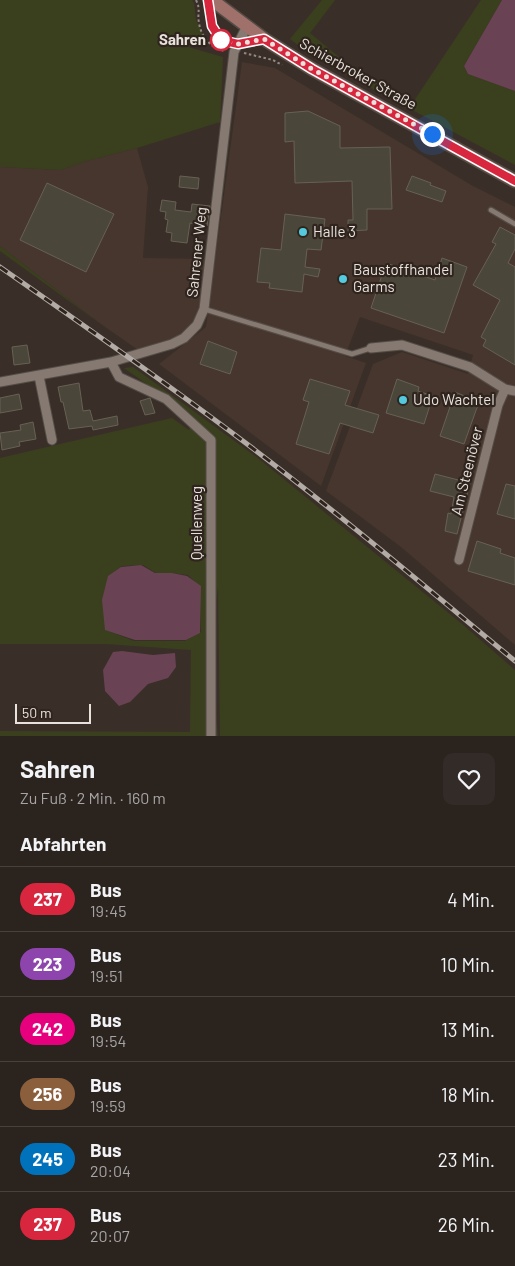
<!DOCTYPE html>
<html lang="de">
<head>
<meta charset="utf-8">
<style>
	:root { --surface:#2b231e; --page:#332b27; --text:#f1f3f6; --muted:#a6a4a4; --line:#47403c }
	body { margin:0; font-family:Barlow,sans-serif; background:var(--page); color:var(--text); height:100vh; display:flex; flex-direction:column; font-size:19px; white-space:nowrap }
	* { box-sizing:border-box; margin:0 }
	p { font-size:16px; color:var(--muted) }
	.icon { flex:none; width:28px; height:28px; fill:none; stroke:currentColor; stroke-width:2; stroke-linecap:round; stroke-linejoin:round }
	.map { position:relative; height:736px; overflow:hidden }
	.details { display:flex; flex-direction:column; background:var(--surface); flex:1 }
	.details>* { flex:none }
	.badge { padding:0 10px; border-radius:16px; font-size:18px; line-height:32px }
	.scale { position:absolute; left:15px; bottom:12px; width:76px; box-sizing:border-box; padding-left:5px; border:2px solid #e8e1dc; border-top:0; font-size:14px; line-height:18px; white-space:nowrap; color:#e8e1dc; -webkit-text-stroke:4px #2f251e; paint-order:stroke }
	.you { position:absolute; width:25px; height:25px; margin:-12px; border:4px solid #fff; border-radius:50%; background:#1a73e8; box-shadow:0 0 0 8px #1a73e833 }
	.map>.badge { position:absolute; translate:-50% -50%; box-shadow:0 0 0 2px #fff }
	h2 { padding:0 20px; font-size:19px; line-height:45px }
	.round { display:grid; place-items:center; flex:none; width:52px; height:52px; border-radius:10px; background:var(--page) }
	.summary { display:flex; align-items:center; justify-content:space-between; height:85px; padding:0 20px }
	h1 { font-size:24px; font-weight:700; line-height:38px }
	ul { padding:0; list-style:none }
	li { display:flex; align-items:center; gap:15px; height:65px; padding:0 20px; border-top:1px solid var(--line) }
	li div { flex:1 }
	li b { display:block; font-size:19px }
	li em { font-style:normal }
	li .badge { min-width:55px; font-weight:700; text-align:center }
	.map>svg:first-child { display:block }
</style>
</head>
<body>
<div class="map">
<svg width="515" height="736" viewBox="0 0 515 736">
	<rect width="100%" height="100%" fill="#392f28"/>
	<path fill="#47362d" d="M242,62l33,6 198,118 42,21v438l-114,-98 -75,-56 47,-127 29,-12 66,22 5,-19 -113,-38 -15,39 21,7 -45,123 -162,-122 47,-37z
		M137,148l11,39 -5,71 64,1 -10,59 -16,18 -43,14 -40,-28 -98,-76v-79l61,3 22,-8z"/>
	<path fill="#3a401e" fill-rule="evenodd" d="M0,0h192l2,3 2,17 9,19 -17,8 35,10 -3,65 -83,26 -54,14 -22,8 -61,-3z
		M322,0h13l-25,33 41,34 63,34 67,-101h21l-38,66 4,8 47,17v74l-198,-106 -27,-20z
		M0,246l98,76 -98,-71z
		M133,367l126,92 203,165 53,46v66h-295l-2,-148 -9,61 9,87h-218v-5l190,1 1,-82 -85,-6h-106v-186l172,-40 17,12 3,-14 -68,-48zM143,565l13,8h14l18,2 12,12 1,45 -16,9h-51l-28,-11 2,-53 14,-11z"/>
	<path fill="#694253" d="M502,0h13v91l-47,-17 -4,-8z
		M141,565l14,8h17l15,3 14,10 -1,47 -14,7h-51l-30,-10 -3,-30 6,-24 13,-9z
		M122,651l31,4 22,-2 1,14 -8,11 -20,6 -18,18 -11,4 -14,-15 -2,-21 10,-18z"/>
	<path fill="#4b463a" stroke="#676155" d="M308,111l32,15v22l50,-1 2,62h-25v21l-19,1v-11h5l-1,-39 -57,2 -1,-42 -9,1v-29z
		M180,176l19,2 -1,11 -19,-2z
		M412,176l19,7 -1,2 16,6 -4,11 -36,-12z
		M47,183l67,31 -28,58 -66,-32z
		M162,200l14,2 -1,8 16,2 1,-8 18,2 -3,20 -17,-3 -3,20 -16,-2 1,-8 -6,-1 2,-12 -3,-1 1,-7 -6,-1z
		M285,214l40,5 -4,31 -14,-1 -2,18 15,2 -2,8 -14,-3 -2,18 -33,-4 1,-5 -13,-1 4,-34 20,2z
		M500,227l15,8v14l-7,14 7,4v98l-32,-19 3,-6 -5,-3 19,-37 -27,-15 23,-41 -4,-2z
		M442,258l25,9 -23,66 -73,-25 15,-45 49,17z
		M208,341l29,11 -7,22 -30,-10z
		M27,345l3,18 -16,2 -2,-18z
		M310,379l40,12 -5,14 34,10 -6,18 -33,-10 -11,31 -33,-10 13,-42 -6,-2z
		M397,379l22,8 -1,4 15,5 -9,28 -38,-11z
		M79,383l4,28 7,-1 3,11 24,-5 1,9 -25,5 -1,-4 -23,3 -6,-27h-2l-3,-15z
		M455,392l24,10 -15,42 -24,-8z
		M19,394l3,15 -22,4v-15z
		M150,398l5,15 -10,2 -5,-14z
		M33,422l3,17 -17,3 1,4 -18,4 -2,-17 21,-3 -1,-5z
		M435,474l35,9 -13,51 -12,-3 3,-18 3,1 3,-17 -24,-6z
		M506,484l9,2v33l-18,-5z
		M477,541l24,8 -1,4 15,5v27l-47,-14z"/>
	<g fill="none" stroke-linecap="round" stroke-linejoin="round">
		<defs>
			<path id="service" d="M208,1l4,25 9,14 17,4
				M491,210l24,14
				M204,309l148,45 19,-6"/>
			<path id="minor" d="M238,44l26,-5
				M371,348l31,-3 68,22 35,22 10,2
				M111,362l8,15 47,22 45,41v296
				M39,376l13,64
				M0,382l111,-20 61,-18 12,-6 13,-13 7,-16 30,-257 13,-26
				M459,560l39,-155 7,-16"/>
			<path id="secondary" d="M212,0l52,39 48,30 203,112"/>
		</defs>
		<use href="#service" stroke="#544c46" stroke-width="7"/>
		<use href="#minor" stroke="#544c46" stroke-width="11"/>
		<use href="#secondary" stroke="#544c46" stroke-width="15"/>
		<path stroke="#928983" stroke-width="2" stroke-dasharray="2.5 2.5" stroke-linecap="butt" d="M196,0c5,10 1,13 3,23 2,14 13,26 26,28
			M244,53l29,7 9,5"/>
		<use href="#service" stroke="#857971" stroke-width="4.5"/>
		<use href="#minor" stroke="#857971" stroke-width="9"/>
		<use href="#secondary" stroke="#a0706a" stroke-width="12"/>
		<defs>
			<path id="rail" d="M0,267c85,59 169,118 251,180 91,69 177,142 264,214"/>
		</defs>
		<use href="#rail" stroke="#b3aba5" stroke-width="5"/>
		<use href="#rail" stroke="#2f251e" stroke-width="3" stroke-dasharray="9" stroke-linecap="butt"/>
	</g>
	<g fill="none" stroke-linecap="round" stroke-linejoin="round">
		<defs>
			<path id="line" d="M208,0l4,26 9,14 17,4 26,-5 48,30 203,112"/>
		</defs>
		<use href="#line" stroke="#fff" stroke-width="11"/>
		<use href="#line" stroke="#d7263d" stroke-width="8"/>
		<path stroke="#e8e1dc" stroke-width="5" stroke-dasharray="0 9" d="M221,40l17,4 26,-5 48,30 120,65"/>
	</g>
	<circle fill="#fff" stroke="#d7263d" stroke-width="2.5" cx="221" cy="40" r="10"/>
	<g fill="#54cade" stroke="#2f251e" stroke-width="2">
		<circle cx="303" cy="232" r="5"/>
		<circle cx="343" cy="279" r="5"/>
		<circle cx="403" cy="400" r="5"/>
	</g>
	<g text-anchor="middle" stroke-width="4.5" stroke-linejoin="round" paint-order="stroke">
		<g font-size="15" font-weight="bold" fill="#e8e1dc" stroke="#2f251e" text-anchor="end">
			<text x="206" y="45">Sahren</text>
		</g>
		<g font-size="15" fill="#e8e1dc" stroke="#2f251e">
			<text transform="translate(358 74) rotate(29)" y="5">Schierbroker Straße</text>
			<text transform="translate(197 252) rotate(-84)" y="5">Sahrener Weg</text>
			<text transform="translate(467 471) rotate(-76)" y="5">Am Steenöver</text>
			<text transform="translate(197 523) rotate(-90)" y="5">Quellenweg</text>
		</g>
		<g font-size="15" fill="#e8e1dc" stroke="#2f251e" text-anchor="start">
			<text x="313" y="237">Halle 3</text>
			<text x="353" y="275">Baustoffhandel<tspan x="353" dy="17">Garms</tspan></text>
			<text x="413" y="405">Udo Wachtel</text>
		</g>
	</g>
</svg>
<div class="scale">50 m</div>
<div class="you" style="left:432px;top:134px"></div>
</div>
<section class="details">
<div class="summary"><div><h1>Sahren</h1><p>Zu Fuß · 2 Min. · 160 m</p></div><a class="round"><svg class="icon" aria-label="heart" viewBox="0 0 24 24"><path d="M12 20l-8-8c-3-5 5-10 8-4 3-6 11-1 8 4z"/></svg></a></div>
<h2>Abfahrten</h2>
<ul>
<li><span class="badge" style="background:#d7263d;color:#fff">237</span><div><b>Bus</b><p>19:45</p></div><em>4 Min.</em></li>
<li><span class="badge" style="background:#8e44ad;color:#fff">223</span><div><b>Bus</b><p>19:51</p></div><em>10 Min.</em></li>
<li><span class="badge" style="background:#e6007e;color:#fff">242</span><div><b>Bus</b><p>19:54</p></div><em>13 Min.</em></li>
<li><span class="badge" style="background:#8b5e3c;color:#fff">256</span><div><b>Bus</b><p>19:59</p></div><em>18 Min.</em></li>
<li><span class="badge" style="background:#0072bc;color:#fff">245</span><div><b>Bus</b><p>20:04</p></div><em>23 Min.</em></li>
<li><span class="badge" style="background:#d7263d;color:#fff">237</span><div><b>Bus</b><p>20:07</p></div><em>26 Min.</em></li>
</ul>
</section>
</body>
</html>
